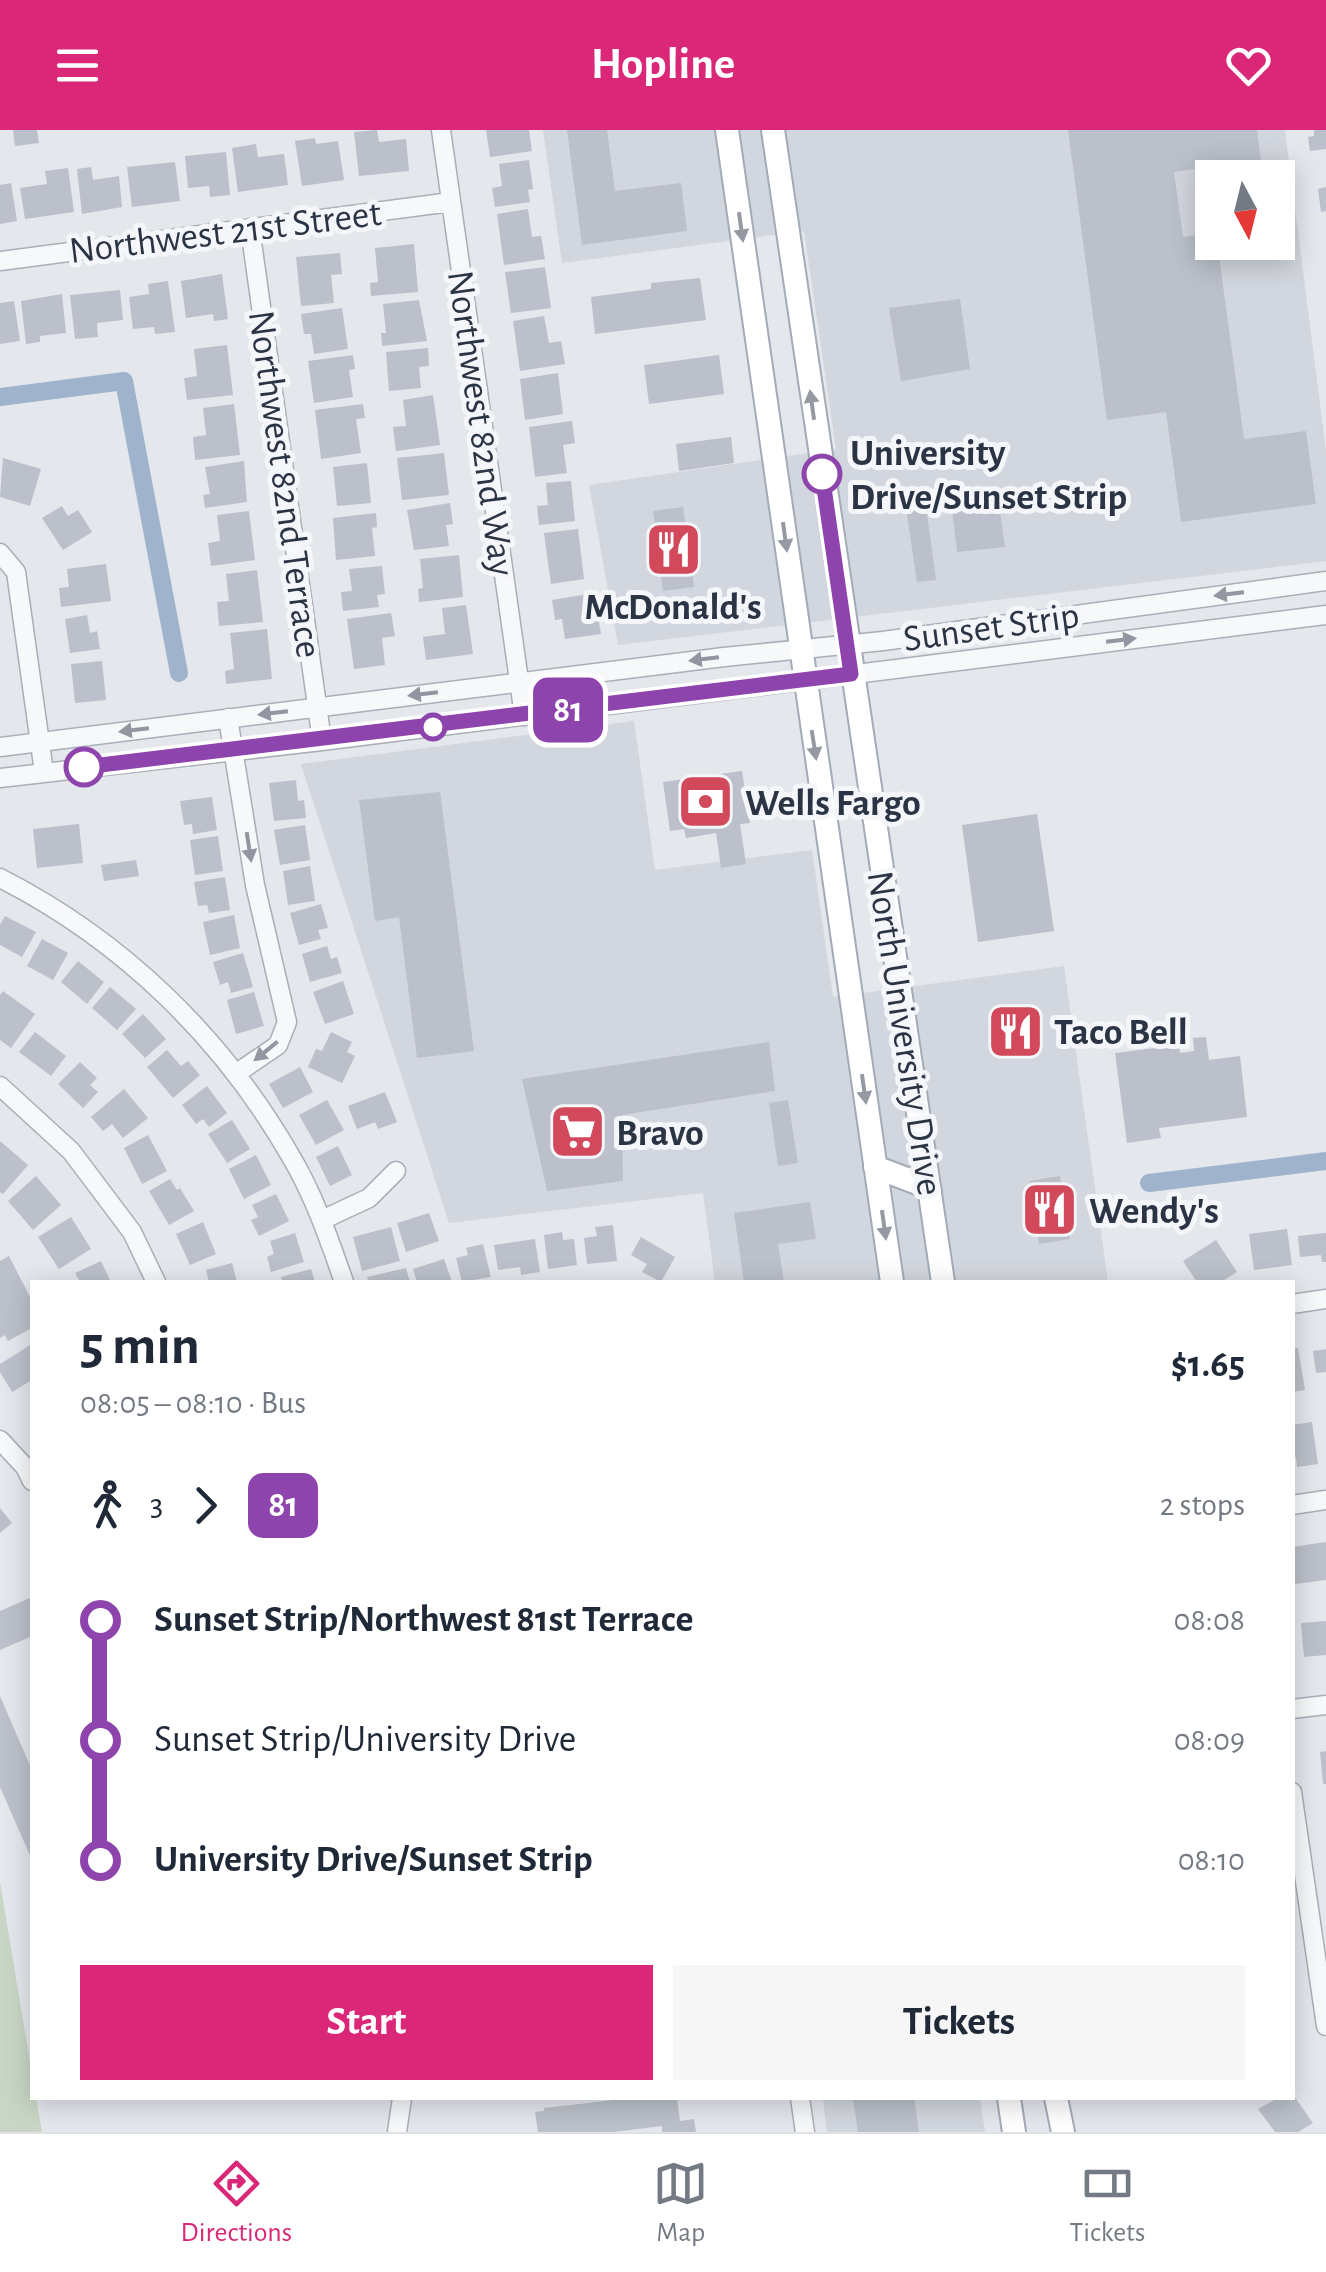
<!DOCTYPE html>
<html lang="en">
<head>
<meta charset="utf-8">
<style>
	:root { --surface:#fff; --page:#f6f6f7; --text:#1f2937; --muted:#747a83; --line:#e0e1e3; --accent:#db2777 }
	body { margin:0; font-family:"Alegreya Sans",sans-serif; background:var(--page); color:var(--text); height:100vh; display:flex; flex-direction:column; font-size:38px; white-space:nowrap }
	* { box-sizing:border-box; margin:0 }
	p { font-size:32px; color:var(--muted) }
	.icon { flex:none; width:55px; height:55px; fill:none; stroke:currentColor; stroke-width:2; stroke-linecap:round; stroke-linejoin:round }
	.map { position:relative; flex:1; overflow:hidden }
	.side { position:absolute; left:30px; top:1150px; width:1265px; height:820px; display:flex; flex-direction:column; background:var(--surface); border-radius:0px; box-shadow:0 5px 25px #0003 }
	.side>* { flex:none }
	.badge { padding:0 20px; border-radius:15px; font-size:35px; line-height:65px }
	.needle { width:65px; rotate:173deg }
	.buttons { position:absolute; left:1195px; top:30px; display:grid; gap:20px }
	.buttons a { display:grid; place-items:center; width:100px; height:100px; border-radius:0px; background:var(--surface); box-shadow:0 5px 25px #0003; font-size:50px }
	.map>.badge { position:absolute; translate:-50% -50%; box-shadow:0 0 0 5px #fff }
	.legs { display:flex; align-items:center; gap:15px; height:110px; padding:0 50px; font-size:32px }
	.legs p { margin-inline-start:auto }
	.summary { display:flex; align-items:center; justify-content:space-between; height:170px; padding:0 50px }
	h1 { font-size:55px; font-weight:700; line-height:75px }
	.cta { display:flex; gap:20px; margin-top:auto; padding:20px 50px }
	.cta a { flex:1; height:115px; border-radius:0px; background:var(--accent); color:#fff; font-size:40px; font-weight:700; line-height:115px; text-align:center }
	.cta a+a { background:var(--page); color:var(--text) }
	ul { padding:0 50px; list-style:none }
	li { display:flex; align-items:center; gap:35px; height:120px; font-size:38px }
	li i { display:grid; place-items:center; width:15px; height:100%; margin:0 12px; background:currentColor }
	li i::after { content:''; width:25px; height:25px; margin:-12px; border:8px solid; border-radius:50%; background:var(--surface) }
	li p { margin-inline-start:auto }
	li:first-child i { background:linear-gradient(#0000 50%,currentColor 0) }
	li:last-child i { background:linear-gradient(currentColor 50%,#0000 0) }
	header { display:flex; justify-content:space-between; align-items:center; height:130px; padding:0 50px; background:var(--accent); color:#fff; font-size:45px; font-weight:700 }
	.tab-bar { display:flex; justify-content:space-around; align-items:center; height:140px; border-top:2px solid var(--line); background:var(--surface); font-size:28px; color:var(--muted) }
	.tab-bar a { display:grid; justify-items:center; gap:5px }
	.tab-bar .on { color:var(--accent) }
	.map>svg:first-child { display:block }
</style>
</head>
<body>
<header><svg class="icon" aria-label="menu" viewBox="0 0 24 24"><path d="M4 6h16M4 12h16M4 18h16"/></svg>Hopline<svg class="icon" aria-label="heart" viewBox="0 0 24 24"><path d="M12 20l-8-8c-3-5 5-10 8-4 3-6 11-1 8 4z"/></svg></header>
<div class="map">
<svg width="1326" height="2002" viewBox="0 0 1326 2002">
	<rect width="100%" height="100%" fill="#e4e7ec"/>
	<path fill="#d2d6de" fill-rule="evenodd" d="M543,0h742l41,321v110l-708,84 -29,-160 247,-36 -32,-218 -242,32zM1212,48h66v64h-66z
		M634,591l21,149 157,-20 21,147 231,-31 44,316h-393l-12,-89 -254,30 -148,-459z
		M823,1968h157l5,34h-158z"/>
	<path fill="#c9d6c5" d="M0,1752l32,192v24h4l6,34h-42z"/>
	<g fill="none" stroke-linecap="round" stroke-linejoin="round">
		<path stroke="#9fb4cc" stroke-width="18" d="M0,267l124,-16 55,292
			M1149,1053l177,-22"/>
	</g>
	<path fill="#bbc0ca" d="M13,0h24l2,13 -24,3z
		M377,0l2,12 27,-3 3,32 -50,5 -5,-44z
		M486,0h43l3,21 -42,6z
		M567,0h40l8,61 66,-8 6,48 -105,14z
		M1068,0h189l4,30 -87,12 9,65 29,-4v9h5l27,197 62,-8 10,73 -135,18 -15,-110 -59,8z
		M1314,0h12v19l-16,2 -2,-14 6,-1z
		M315,8l1,6 22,-3 6,39 -42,6 -7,-45z
		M256,14l2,13 26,-3 4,31 -50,7 -6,-44z
		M226,22l4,43 -20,2 -1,-11 -21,2 -3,-32z
		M529,30l4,29 -5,1 2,12 -35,5 -3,-19 10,-2 -3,-22z
		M175,32l5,39 -48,6 -5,-40z
		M91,37l2,13 26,-4 3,31 -40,7 -5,-45z
		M68,38l6,44 -49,7 -5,-31 27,-4 -2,-13z
		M11,53l6,38 -17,3v-39z
		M1326,57v24l-5,1 -3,-23z
		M528,79l4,28 9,-1 4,23 -41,6 -7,-51z
		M414,114l4,48 -47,4 -1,-13 8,-1 -3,-34z
		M340,123l2,21 -11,1 3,28 -33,3 -5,-49z
		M545,137l6,41 -40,5 -6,-41z
		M222,144l6,45 -14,2 -1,-7 -27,4 -5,-37z
		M700,148l6,42 -111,14 -4,-37 60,-8v-6z
		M168,151l7,51 -20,2 -1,-7 -21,2 -4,-32 20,-3 -1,-10z
		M120,160l3,30 -26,3 1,14 -23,2 -5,-44z
		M62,164l4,39 -26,3v6l-14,2 -5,-43z
		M960,169l10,70 -69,12 -12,-73z
		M419,170l8,41 -45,5 -1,-13h5l-3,-29z
		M14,171l6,40 -20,3v-41z
		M342,178l6,41 -34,5 -3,-20h-7l-3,-20z
		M544,186l5,27 12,-2 4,23 -45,7 -7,-50z
		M227,215l6,50 -46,5 -3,-22 13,-2 -3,-27z
		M428,218l1,18 -10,1 2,21 -32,3 -3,-39z
		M353,225l2,14 -6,1 4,27 -39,6 -6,-42z
		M719,225l5,39 -75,10 -5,-39z
		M558,243l5,41 -38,6 -5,-41z
		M433,265l7,50 -44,6 -3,-24 13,-1 -3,-26z
		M234,274l6,51 -45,5 -2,-23 13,-2 -3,-27z
		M363,274l2,14 -9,1 5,34 -40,6 -6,-49z
		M572,291l3,22 -12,2 4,28 -32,4 -6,-50z
		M731,307l3,26 -55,8 -3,-27z
		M444,323l5,42 -47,5 -5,-42z
		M3,328l38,11 -11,37 -30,-9z
		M244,331l3,41 -42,6 -2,-13 7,-1 -5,-27z
		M367,333l4,40 -34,3 -4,-39z
		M571,351l4,40 -36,4 -2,-19 11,-1 -2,-22z
		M924,361l12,89 -19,2 -13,-88z
		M450,373l3,21 -7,1 3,21 -35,4 -7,-40z
		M999,374l6,43 -48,5 -5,-42z
		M62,376l6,10 10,-6 14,22 -29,18 -21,-32z
		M683,377l11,80 -31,4 -10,-80z
		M249,381l6,49 -44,6 -3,-23 12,-2 -3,-26z
		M376,383l1,14 -5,1 3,28 -39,4 -3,-42z
		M578,399l6,50 -33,5 -7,-51z
		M459,425l4,42 -44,5 -1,-13 5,-1 -3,-29z
		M106,434l5,37 -50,6 -2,-19 10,-1 -2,-18z
		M382,436l3,28 -8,1 2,12 -36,4 -2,-19 11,-1 -3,-22z
		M257,440l6,52 -44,4 -2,-24 12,-1 -3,-27z
		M594,463l7,41 -36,5 -3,-20 -7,1 -3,-20z
		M466,475l7,49 -47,6 -3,-23 22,-3 -3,-26z
		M391,483l4,23 -13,2 3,27 -31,4 -7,-50z
		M87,485l3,18 7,-2 3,18 -30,4 -5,-34z
		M267,499l5,50 -46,5 -1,-13 9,-2 -4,-36z
		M102,531l4,39 -31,3 -4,-39z
		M742,641l8,52 -10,1 6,40 -25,4 -5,-35 -30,5 -2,-9 -14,2 -7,-49z
		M296,650l2,21 6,-1 2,18 -32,3 -5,-38z
		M440,662l34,259 -57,7 -18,-141 -24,4 -16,-121z
		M212,667l5,33 -24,4 -1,-10 -8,1 -4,-24z
		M1037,684l17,117 -76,11 -16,-117z
		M79,694l4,39 -46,5 -4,-39z
		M305,695l5,35 -30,5 -6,-35z
		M218,706l5,35 -28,4 -5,-35z
		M136,730l3,16 -35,5 -3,-16z
		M310,736l5,35 -27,4 -5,-34z
		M225,747l5,33 -21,3 -2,-8 -9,1 -4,-24z
		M321,774l7,24 -10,2 3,9 -22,6 -9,-32z
		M234,785l6,33 -30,7 -7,-33z
		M5,786l31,16 -14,25 -22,-12v-20z
		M42,809l26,14 -15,27 -26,-14z
		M327,816l4,13 6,-2 5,16 -32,9 -8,-28z
		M243,823l10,34 -22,6 -3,-11 -8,3 -7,-23z
		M78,831l26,21 -17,22 -26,-22z
		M343,851l11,33 -29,10 -12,-32z
		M110,857l26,22 -19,21 -25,-22z
		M3,861l32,23 -24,34 -11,-8v-45z
		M254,862l10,34 -28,8 -9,-34z
		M1037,883l3,32 -46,5 -3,-32z
		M143,884l23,25 -21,19 -23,-24z
		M35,902l31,24 -15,20 -32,-24z
		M331,902l21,10 -5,10 8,4 -13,27 -34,-16 8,-18 6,2z
		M1206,907l3,23 31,-4 7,61 -88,11 2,10 -34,5 -12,-90 64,-8 1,8 14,-2 -1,-13z
		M769,912l6,49 -153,24 1,66 -76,10 -25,-112z
		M167,920l14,16 7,-5 12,14 -27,23 -26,-31z
		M80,932l17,16 -7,7 8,7 -15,16 -25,-24z
		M300,937l13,25 -30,16 -14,-24z
		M207,956l20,27 -18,14 -6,-8 -7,5 -14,-19z
		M124,959l24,29 -25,20 -11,-14 -9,7 -12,-14z
		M385,962l12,30 -19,7 -3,-7 -18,7 -9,-23z
		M327,970l17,30 -28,15 -17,-30z
		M788,970l10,63 -20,3 -9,-63z
		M232,990l18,29 -23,14 -19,-29z
		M148,1005l19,36 -25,13 -18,-36z
		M0,1011l28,24 -25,29 -3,-2z
		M338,1016l14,29 -22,11 -14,-29z
		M256,1025l15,30 -27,14 -15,-30z
		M36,1046l25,29 -28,25 -25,-29z
		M1060,1046l10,63 -31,5 -9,-63z
		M170,1049l7,11 3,-2 14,23 -25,14 -20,-34z
		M276,1064l13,27 -30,15 -8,-16 7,-3 -6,-12z
		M810,1072l6,37 -38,5 6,38h-40l-10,-69z
		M429,1083l10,28 -33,11 -9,-29z
		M71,1087l20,32 -32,20 -21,-32z
		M203,1092l13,32 -26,11 -14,-31z
		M613,1095l4,36 -30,3 -3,-26 13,-2 -2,-9z
		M391,1097l9,34 -38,10 -9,-34z
		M1287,1099l5,36 -38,5 -5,-36z
		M562,1102l1,8 11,-1 3,26 -29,4 -4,-34z
		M295,1103l9,29 -33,10 -4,-15 7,-3 -4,-13z
		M1326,1103v29h-4l-1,-7 -21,2 -2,-21z
		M641,1107l34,20 -14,25 -19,-10 5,-8 -16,-9z
		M535,1109l5,33 -19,3 -1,-8 -22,3 -4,-25z
		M1216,1110l21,32 -16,10h-24l-14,-21z
		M483,1114l8,33 -29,5 -6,-24 12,-3 -2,-7z
		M9,1126l23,45v27l-24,13 -3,-6 -5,3v-77z
		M444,1129l8,23h-35l-4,-13z
		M101,1131l10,21h-31l-5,-9z
		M232,1133l5,19h-28l-3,-12z
		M406,1138l4,14h-41l-2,-5z
		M311,1139l4,13h-33l-1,-5z
		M32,1214v36l-20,12 -12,-20v-8z
		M1292,1218h6l7,42 -13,2z
		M1326,1219v23l-10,1 -3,-22z
		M1312,1292l6,42 -21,3 -1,-10h-4v-32z
		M0,1378l12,15 -12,10z
		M1326,1412v38l-31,4 -3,-37z
		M32,1467v39l-32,14v-39z
		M1326,1491v34l-22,2 -3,-34z
		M0,1566l32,74v90l-32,-73z
		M1326,1621v33h-3l-3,-32z
		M1292,1963l21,30 -15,9h-23l-17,-23 20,-11h14z
		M631,1968h46l3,23 14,-2 2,13h-34v-6l-48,6h-76l-3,-20 9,-1v-3z
		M853,1968h61l5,34h-61z"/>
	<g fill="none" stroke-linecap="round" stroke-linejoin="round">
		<defs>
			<path id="minor" d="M441,0l83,586
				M250,98l72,513
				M0,131l451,-59
				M0,423l16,19 28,200
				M228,588l27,167 32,137 -9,23 -41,28
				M0,617l724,-90 159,-16 443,-60
				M0,648l322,-37 1004,-126
				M0,748c122,62 222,159 290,277 24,40 39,84 54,127
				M0,956l71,65 61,81 24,50
				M322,1090l47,-22 27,-27
				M1292,1174l34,-5
				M0,1310l25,27 7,14
				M1292,1375l34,-5
				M1292,1579l34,-4
				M1292,1662l34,234
				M800,1968l5,34
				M397,2002l5,-34"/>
			<path id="major" d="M727,0l165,1152
				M773,0l170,1152
				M875,1037l45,17 10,7
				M1009,1968l5,34
				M1056,1968l7,34"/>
		</defs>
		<use href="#minor" stroke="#a9aeb7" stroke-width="21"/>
		<use href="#major" stroke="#a3abb8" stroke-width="26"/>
		<use href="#minor" stroke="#f7f8fa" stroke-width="18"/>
		<use href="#major" stroke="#fff" stroke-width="22"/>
	</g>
	<defs><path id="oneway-solid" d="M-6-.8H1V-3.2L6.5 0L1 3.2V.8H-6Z" transform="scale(2.5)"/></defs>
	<g fill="#959aa2">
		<use href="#oneway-solid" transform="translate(741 97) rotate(82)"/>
		<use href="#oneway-solid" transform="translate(812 275) rotate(-98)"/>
		<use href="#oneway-solid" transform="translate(785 407) rotate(82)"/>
		<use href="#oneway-solid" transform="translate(814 615) rotate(81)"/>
		<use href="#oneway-solid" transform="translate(864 959) rotate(82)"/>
		<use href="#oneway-solid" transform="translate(884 1095) rotate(82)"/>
	</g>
	<g fill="#9196a0">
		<use href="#oneway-solid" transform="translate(1229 464) rotate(173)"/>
		<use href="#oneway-solid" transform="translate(1121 510) rotate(-7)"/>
		<use href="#oneway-solid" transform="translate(704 529) rotate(173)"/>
		<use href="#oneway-solid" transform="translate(423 564) rotate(173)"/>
		<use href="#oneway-solid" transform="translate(273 583) rotate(173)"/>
		<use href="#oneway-solid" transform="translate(134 600) rotate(173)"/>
		<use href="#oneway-solid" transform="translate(249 717) rotate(81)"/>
		<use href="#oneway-solid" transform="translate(266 921) rotate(141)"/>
	</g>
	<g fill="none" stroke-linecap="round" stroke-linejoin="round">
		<defs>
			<path id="line-1" d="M84,637l767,-93 -29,-200"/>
		</defs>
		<use href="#line-1" stroke="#fff" stroke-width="22"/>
		<use href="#line-1" stroke="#8e44ad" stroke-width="15"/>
	</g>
	<defs>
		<symbol id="restaurant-square" viewBox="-11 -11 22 22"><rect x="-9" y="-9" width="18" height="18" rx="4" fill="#d1495b" stroke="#f4f6f9"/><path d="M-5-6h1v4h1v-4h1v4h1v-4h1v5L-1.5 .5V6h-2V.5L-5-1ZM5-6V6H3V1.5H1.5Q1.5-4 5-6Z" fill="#fff"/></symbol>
		<symbol id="bank-square" viewBox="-11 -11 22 22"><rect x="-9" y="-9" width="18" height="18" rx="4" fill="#d1495b" stroke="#f4f6f9"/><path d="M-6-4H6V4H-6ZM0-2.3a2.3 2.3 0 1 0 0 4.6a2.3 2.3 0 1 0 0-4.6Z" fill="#fff"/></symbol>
		<symbol id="supermarket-square" viewBox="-11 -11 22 22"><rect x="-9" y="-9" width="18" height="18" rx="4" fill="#d1495b" stroke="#f4f6f9"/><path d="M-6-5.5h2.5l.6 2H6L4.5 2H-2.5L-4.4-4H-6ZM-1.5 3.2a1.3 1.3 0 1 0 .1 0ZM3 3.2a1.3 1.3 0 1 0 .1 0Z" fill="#fff"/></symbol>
	</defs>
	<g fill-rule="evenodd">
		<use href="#restaurant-square" x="642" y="388" width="63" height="63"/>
		<use href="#bank-square" x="674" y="640" width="63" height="63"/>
		<use href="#restaurant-square" x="984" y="870" width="63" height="63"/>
		<use href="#supermarket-square" x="546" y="970" width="63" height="63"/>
		<use href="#restaurant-square" x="1018" y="1048" width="63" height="63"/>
	</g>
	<g fill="#fff" stroke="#8e44ad" stroke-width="5">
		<circle cx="822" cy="344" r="18"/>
		<circle cx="433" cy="597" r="12"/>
		<circle cx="84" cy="637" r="18"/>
	</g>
	<g text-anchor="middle" stroke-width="10" stroke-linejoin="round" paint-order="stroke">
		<g font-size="38" fill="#2b3445" stroke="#f4f6f9">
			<text transform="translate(225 101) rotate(-7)" y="13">Northwest 21st Street</text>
			<text transform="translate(482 293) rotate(82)" y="13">Northwest 82nd Way</text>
			<text transform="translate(286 354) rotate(82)" y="13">Northwest 82nd Terrace</text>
			<text transform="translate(991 496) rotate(-8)" y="13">Sunset Strip</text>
			<text transform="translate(906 903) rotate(81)" y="13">North University Drive</text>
		</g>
		<g font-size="38" font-weight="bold" fill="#2b3445" stroke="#f4f6f9" text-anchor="start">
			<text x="850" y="335">University<tspan x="850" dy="44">Drive/Sunset Strip</tspan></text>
		</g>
		<g font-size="38" font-weight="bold" fill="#2b3445" stroke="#f4f6f9" text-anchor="start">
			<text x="673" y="489" text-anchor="middle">McDonald's</text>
			<text x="745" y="685">Wells Fargo</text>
			<text x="1054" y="914">Taco Bell</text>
			<text x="616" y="1015">Bravo</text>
			<text x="1089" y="1093">Wendy's</text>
		</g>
	</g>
</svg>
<div class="buttons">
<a><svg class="needle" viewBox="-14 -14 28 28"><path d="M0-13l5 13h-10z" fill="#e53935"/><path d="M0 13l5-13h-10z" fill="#747a83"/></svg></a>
</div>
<b class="badge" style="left:568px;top:580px;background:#8e44ad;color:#fff">81</b>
<section class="side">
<div class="summary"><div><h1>5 min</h1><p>08:05 – 08:10 · Bus</p></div><b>$1.65</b></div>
<div class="legs"><svg class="icon" aria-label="walk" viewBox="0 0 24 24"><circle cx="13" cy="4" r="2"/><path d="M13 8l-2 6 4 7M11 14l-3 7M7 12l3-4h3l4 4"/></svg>3<svg class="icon" aria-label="forward" viewBox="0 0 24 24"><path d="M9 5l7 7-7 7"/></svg><b class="badge" style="background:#8e44ad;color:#fff">81</b><p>2 stops</p></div>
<ul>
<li><i style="color:#8e44ad"></i><b>Sunset Strip/Northwest 81st Terrace</b><p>08:08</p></li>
<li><i style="color:#8e44ad"></i><span>Sunset Strip/University Drive</span><p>08:09</p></li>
<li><i style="color:#8e44ad"></i><b>University Drive/Sunset Strip</b><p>08:10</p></li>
</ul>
<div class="cta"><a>Start</a><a>Tickets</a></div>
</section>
</div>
<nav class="tab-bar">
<a class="on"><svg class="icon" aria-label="directions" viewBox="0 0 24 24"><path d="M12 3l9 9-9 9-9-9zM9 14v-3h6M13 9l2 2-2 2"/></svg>Directions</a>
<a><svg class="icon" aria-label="map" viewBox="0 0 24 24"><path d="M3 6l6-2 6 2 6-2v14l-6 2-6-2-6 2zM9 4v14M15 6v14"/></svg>Map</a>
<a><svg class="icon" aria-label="tickets" viewBox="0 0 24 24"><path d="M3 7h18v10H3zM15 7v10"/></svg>Tickets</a>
</nav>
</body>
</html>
